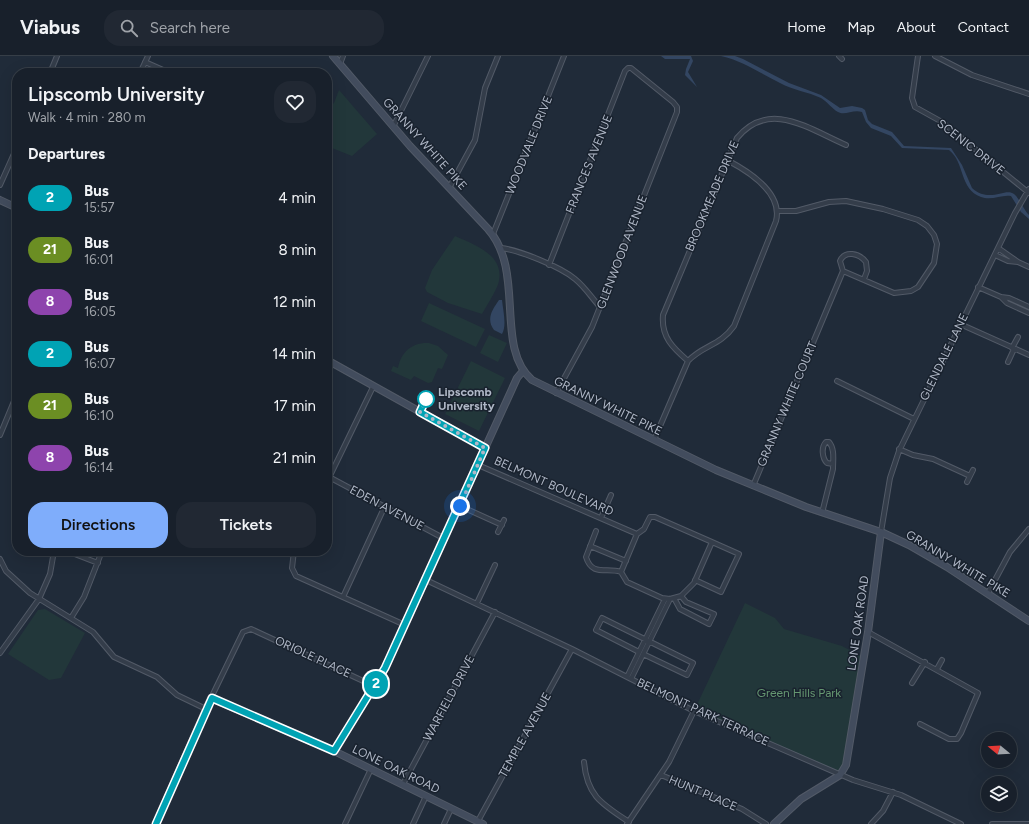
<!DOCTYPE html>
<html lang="en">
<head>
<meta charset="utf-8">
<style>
	:root { --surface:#18202b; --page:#212833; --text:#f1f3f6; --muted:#9fa3a9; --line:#363e47; --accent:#7fadfb }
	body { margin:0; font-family:Figtree,sans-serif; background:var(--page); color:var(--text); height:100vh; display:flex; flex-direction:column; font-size:15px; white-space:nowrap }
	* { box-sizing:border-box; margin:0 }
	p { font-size:13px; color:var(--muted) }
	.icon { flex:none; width:22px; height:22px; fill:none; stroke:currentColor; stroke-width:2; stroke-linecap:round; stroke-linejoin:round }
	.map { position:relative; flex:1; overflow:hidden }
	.drawer { position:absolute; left:12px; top:12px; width:320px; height:488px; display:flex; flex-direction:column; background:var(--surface); border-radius:16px; box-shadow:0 4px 16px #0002,0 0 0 1px var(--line) }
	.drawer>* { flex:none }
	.badge { padding:0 8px; border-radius:13px; font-size:14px; line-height:26px }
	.needle { width:26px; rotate:288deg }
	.tools { position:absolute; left:981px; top:676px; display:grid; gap:8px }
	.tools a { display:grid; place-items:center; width:36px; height:36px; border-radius:50%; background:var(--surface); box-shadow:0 4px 16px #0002,0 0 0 1px var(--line); font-size:20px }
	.you { position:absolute; width:20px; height:20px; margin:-10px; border:3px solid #fff; border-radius:50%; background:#1a73e8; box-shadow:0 0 0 6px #1a73e833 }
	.map>.badge { position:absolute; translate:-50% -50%; box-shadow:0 0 0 2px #fff }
	h2 { padding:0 16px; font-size:15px; line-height:36px }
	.round { display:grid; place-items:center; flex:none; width:42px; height:42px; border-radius:16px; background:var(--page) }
	.overview { display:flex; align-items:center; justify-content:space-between; height:68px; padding:0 16px }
	h1 { font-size:19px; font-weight:600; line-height:30px }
	.action { display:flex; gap:8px; margin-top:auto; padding:8px 16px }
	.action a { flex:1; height:46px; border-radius:16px; background:var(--accent); color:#111; font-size:16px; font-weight:600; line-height:46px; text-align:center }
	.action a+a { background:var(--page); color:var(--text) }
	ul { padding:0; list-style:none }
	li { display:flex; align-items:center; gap:12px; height:52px; padding:0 16px }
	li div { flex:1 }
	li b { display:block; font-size:15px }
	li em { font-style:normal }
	li .badge { min-width:44px; font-weight:700; text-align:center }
	header { display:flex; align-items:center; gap:24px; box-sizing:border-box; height:56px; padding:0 20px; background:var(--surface); border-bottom:1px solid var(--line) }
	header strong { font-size:19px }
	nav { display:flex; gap:22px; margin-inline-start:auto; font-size:14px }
	.search { width:280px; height:36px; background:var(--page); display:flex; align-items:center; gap:10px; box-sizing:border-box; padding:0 14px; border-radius:16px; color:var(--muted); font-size:15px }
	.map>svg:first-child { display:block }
</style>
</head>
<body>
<header>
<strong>Viabus</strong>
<div class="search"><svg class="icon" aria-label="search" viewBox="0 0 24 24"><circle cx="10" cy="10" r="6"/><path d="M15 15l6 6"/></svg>Search here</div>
<nav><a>Home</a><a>Map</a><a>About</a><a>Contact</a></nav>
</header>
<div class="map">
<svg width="1029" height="768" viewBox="0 0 1029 768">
	<rect width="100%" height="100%" fill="#202b39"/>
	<path fill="#22373a" d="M339,34l38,44 -25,22 -25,-10v-37l7,-6z
		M455,180c21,9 54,21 42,51 -4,9 -10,18 -15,27l-34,-11 -21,-11 -2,-4 7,-18z
		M429,247l56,26 -9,18 -55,-26z
		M489,279l18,8 -9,19 -18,-9z
		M429,287l9,3 10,9 -6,14 -4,-1 -6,14 -4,1 -14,-7 -3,4 -20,-9 2,-5 5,2c3,-16 14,-26 31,-25z
		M471,305l34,17 -26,53 -34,-17z
		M745,547l30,15 9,11 58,17 22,12 -22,116 -148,-63z
		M45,553l40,24 -24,45 -12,2 -41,-26 30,-44z"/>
	<path fill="#334662" d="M661,0h30l2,5 -5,11 9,15 -12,-12 1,-6 4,-10h-25z
		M721,0h14l8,3 46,24 32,12 19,13 12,-2 10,2 3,2 3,10 4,4 20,8 12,14 47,2 11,17 10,23c18,16 33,-1 42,6 6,5 9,15 15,21v4l-8,-7 -10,-16c-9,-2 -19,5 -30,1 -22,-8 -16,-35 -32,-47l-47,-2 -11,-12 -20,-8 -5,-6 -4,-10c-9,-3 -17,4 -24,0 -6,-3 -10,-10 -17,-14 -13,-6 -28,-8 -41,-15 -20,-10 -37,-22 -59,-27z
		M499,244h3c1,10 5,26 0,34l-8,-4c-8,-11 -2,-20 5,-30z"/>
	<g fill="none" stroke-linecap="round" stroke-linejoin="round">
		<defs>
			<path id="street" d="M839,0l3,3
				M918,0l-6,42 3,9 27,15 87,71
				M935,0l37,19 57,19
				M145,6l25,11
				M340,8l3,-8
				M50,17l7,-17
				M140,17l8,-17
				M393,71l35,-71
				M0,129l17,-38
				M449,132l26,-48 10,-52 13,-32
				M493,178l71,-178
				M501,192c18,2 60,19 74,31 10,8 16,18 25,28
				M995,199l13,6 10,1 -20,-14
				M1018,206l11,5
				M549,209l76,-194 3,-3h3l42,34 4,5v5l-85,215 -36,66
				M843,215l-3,-10c5,-11 19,-8 26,1l1,9 -3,8
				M978,231l23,10
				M1029,251l-20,-9 -8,-1 6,6 22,10
				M960,268l69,31
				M1012,292l6,-11
				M688,305c-15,-13 -27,-24 -25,-46l74,-177c32,-39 72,-9 109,7
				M1008,306l6,-13
				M837,325l77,38
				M0,379l17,-41
				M654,384l34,-79c15,-16 32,-15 46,-35l42,-105c7,-28 -28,-50 -49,-61
				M899,393l14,6 20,4 37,17
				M478,409l159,69
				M329,421l116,62
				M327,426l46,-95
				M967,426l6,-12
				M753,430l90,-215 51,22 17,-2 7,-4 16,-24 3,-19 -3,-9 -7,-9 -9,-6 -35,-11 -37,-8 -17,1 -33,9h-18
				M460,450l42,19
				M822,457l11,-44c0,-9 2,-20 -4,-27h-3c-5,5 -4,16 1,21l6,1
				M601,462l10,-23
				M596,475l-10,26c6,20 21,10 35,15l6,10 35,16 8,1 11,-3 13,-13 18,-41 -57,-25h-5l-6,12 -7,5 -16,38
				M498,476l6,-12
				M881,476l9,-54 9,-27 116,-238 14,-24
				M590,490l36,15
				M60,495l12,2 26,10
				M294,495l-2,17 4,8 109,49
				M0,503l6,12 24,22 63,39 21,25 43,20 20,18 29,14
				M426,524l146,69 122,62 159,69 48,15 60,29
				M695,524l26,12 18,-38 -27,-12
				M988,537l22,-41 19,-23
				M343,541l41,-89
				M674,542l6,11 29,15 5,-10 -28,-12 -5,-6
				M477,547l18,-38
				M71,562l13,-21 18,-46
				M868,576l110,61 -17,40 -4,6h-8l-29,-15
				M639,596l-43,-22 6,-12 91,45 -6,12 -44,-21
				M0,597l39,-54 11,-25 4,-23
				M937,613l5,-9
				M627,621l38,-78
				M631,623l39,-80
				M912,627l13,-21
				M211,642l32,-66 8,-3 123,57
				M584,706c3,34 18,42 45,60
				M661,719l81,34 24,15
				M403,728l92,-172
				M478,765l94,-172
				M345,768l26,-55
				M413,768l13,-28
				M444,768l7,-15
				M627,768l42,-62 25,-51
				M871,768l12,-13 10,-19
				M992,768h37"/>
			<path id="secondary" d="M333,0l77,90 78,83c38,43 6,118 44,151l184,90 90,37 75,25 28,13 38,22 82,54
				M0,144l17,8
				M327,304l158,88
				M334,695l51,-83 132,-290 6,-7
				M156,768l55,-126 123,53 149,73
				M774,768l27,-25 39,-24 6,-10 22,-133 13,-100"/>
		</defs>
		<use href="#street" stroke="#525a67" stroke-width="6"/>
		<use href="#secondary" stroke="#525a67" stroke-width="8"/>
		<use href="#street" stroke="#343d4a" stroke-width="4"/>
		<use href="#secondary" stroke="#424c5d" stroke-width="6"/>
	</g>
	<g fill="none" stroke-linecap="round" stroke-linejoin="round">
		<defs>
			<path id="line" d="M156,768l56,-126 122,53 51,-83 100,-220 -65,-36 6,-13"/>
		</defs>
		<use href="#line" stroke="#fff" stroke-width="9"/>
		<use href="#line" stroke="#00a3b4" stroke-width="6"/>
		<path stroke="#afb7c6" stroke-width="4" stroke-dasharray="0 7.2" d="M426,343l-6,13 65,36 -25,58"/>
	</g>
	<circle fill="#fff" stroke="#00a3b4" stroke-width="2" cx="426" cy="343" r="8"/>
	<g text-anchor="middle" stroke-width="3" stroke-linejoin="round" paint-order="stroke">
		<g font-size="12" fill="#afb7c6" stroke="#19222e">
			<text transform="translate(425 88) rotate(48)" y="4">GRANNY WHITE PIKE</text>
			<text transform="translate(529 89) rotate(-68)" y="4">WOODVALE DRIVE</text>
			<text transform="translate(971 91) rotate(38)" y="4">SCENIC DRIVE</text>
			<text transform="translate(589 108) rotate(-68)" y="4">FRANCES AVENUE</text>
			<text transform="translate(712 140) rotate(-67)" y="4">BROOKMEADE DRIVE</text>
			<text transform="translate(622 196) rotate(-69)" y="4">GLENWOOD AVENUE</text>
			<text transform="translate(944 301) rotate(-64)" y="4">GLENDALE LANE</text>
			<text transform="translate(787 348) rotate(-67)" y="4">GRANNY WHITE COURT</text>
			<text transform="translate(608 350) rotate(26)" y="4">GRANNY WHITE PIKE</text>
			<text transform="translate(554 430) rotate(24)" y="4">BELMONT BOULEVARD</text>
			<text transform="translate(387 452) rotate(28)" y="4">EDEN AVENUE</text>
			<text transform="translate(958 508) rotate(31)" y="4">GRANNY WHITE PIKE</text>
			<text transform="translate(858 567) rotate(-82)" y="4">LONE OAK ROAD</text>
			<text transform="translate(313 601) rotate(25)" y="4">ORIOLE PLACE</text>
			<text transform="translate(449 642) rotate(-62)" y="4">WARFIELD DRIVE</text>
			<text transform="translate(703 656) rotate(25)" y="4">BELMONT PARK TERRACE</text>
			<text transform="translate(525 679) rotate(-61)" y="4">TEMPLE AVENUE</text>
			<text transform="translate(396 713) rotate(26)" y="4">LONE OAK ROAD</text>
			<text transform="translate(703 737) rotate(23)" y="4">HUNT PLACE</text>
		</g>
		<g font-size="12" font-weight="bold" fill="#afb7c6" stroke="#19222e" text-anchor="start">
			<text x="438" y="340">Lipscomb<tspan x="438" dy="14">University</tspan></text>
		</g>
		<g font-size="12" fill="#659771" stroke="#19222e">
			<text x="799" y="641">Green Hills Park</text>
		</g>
	</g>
</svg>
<div class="tools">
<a><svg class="needle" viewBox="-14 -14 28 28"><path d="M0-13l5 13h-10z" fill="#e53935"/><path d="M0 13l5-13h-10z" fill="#9fa3a9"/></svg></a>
<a><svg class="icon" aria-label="layers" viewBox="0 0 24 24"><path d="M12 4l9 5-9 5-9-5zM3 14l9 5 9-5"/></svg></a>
</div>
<div class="you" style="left:460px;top:450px"></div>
<b class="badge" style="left:376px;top:628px;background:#00a3b4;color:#fff">2</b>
<section class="drawer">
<div class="overview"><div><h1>Lipscomb University</h1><p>Walk · 4 min · 280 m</p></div><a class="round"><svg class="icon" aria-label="heart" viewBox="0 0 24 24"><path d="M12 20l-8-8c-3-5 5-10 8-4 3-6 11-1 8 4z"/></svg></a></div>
<h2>Departures</h2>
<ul>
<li><span class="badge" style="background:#00a3b4;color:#fff">2</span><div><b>Bus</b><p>15:57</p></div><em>4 min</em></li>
<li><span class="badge" style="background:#6b8e23;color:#fff">21</span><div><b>Bus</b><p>16:01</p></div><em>8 min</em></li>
<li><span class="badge" style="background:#8e44ad;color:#fff">8</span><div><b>Bus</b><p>16:05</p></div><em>12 min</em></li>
<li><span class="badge" style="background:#00a3b4;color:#fff">2</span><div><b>Bus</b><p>16:07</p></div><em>14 min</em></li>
<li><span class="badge" style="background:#6b8e23;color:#fff">21</span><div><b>Bus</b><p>16:10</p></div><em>17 min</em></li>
<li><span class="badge" style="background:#8e44ad;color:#fff">8</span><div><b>Bus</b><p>16:14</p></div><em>21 min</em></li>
</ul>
<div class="action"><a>Directions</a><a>Tickets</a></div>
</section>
</div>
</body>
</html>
